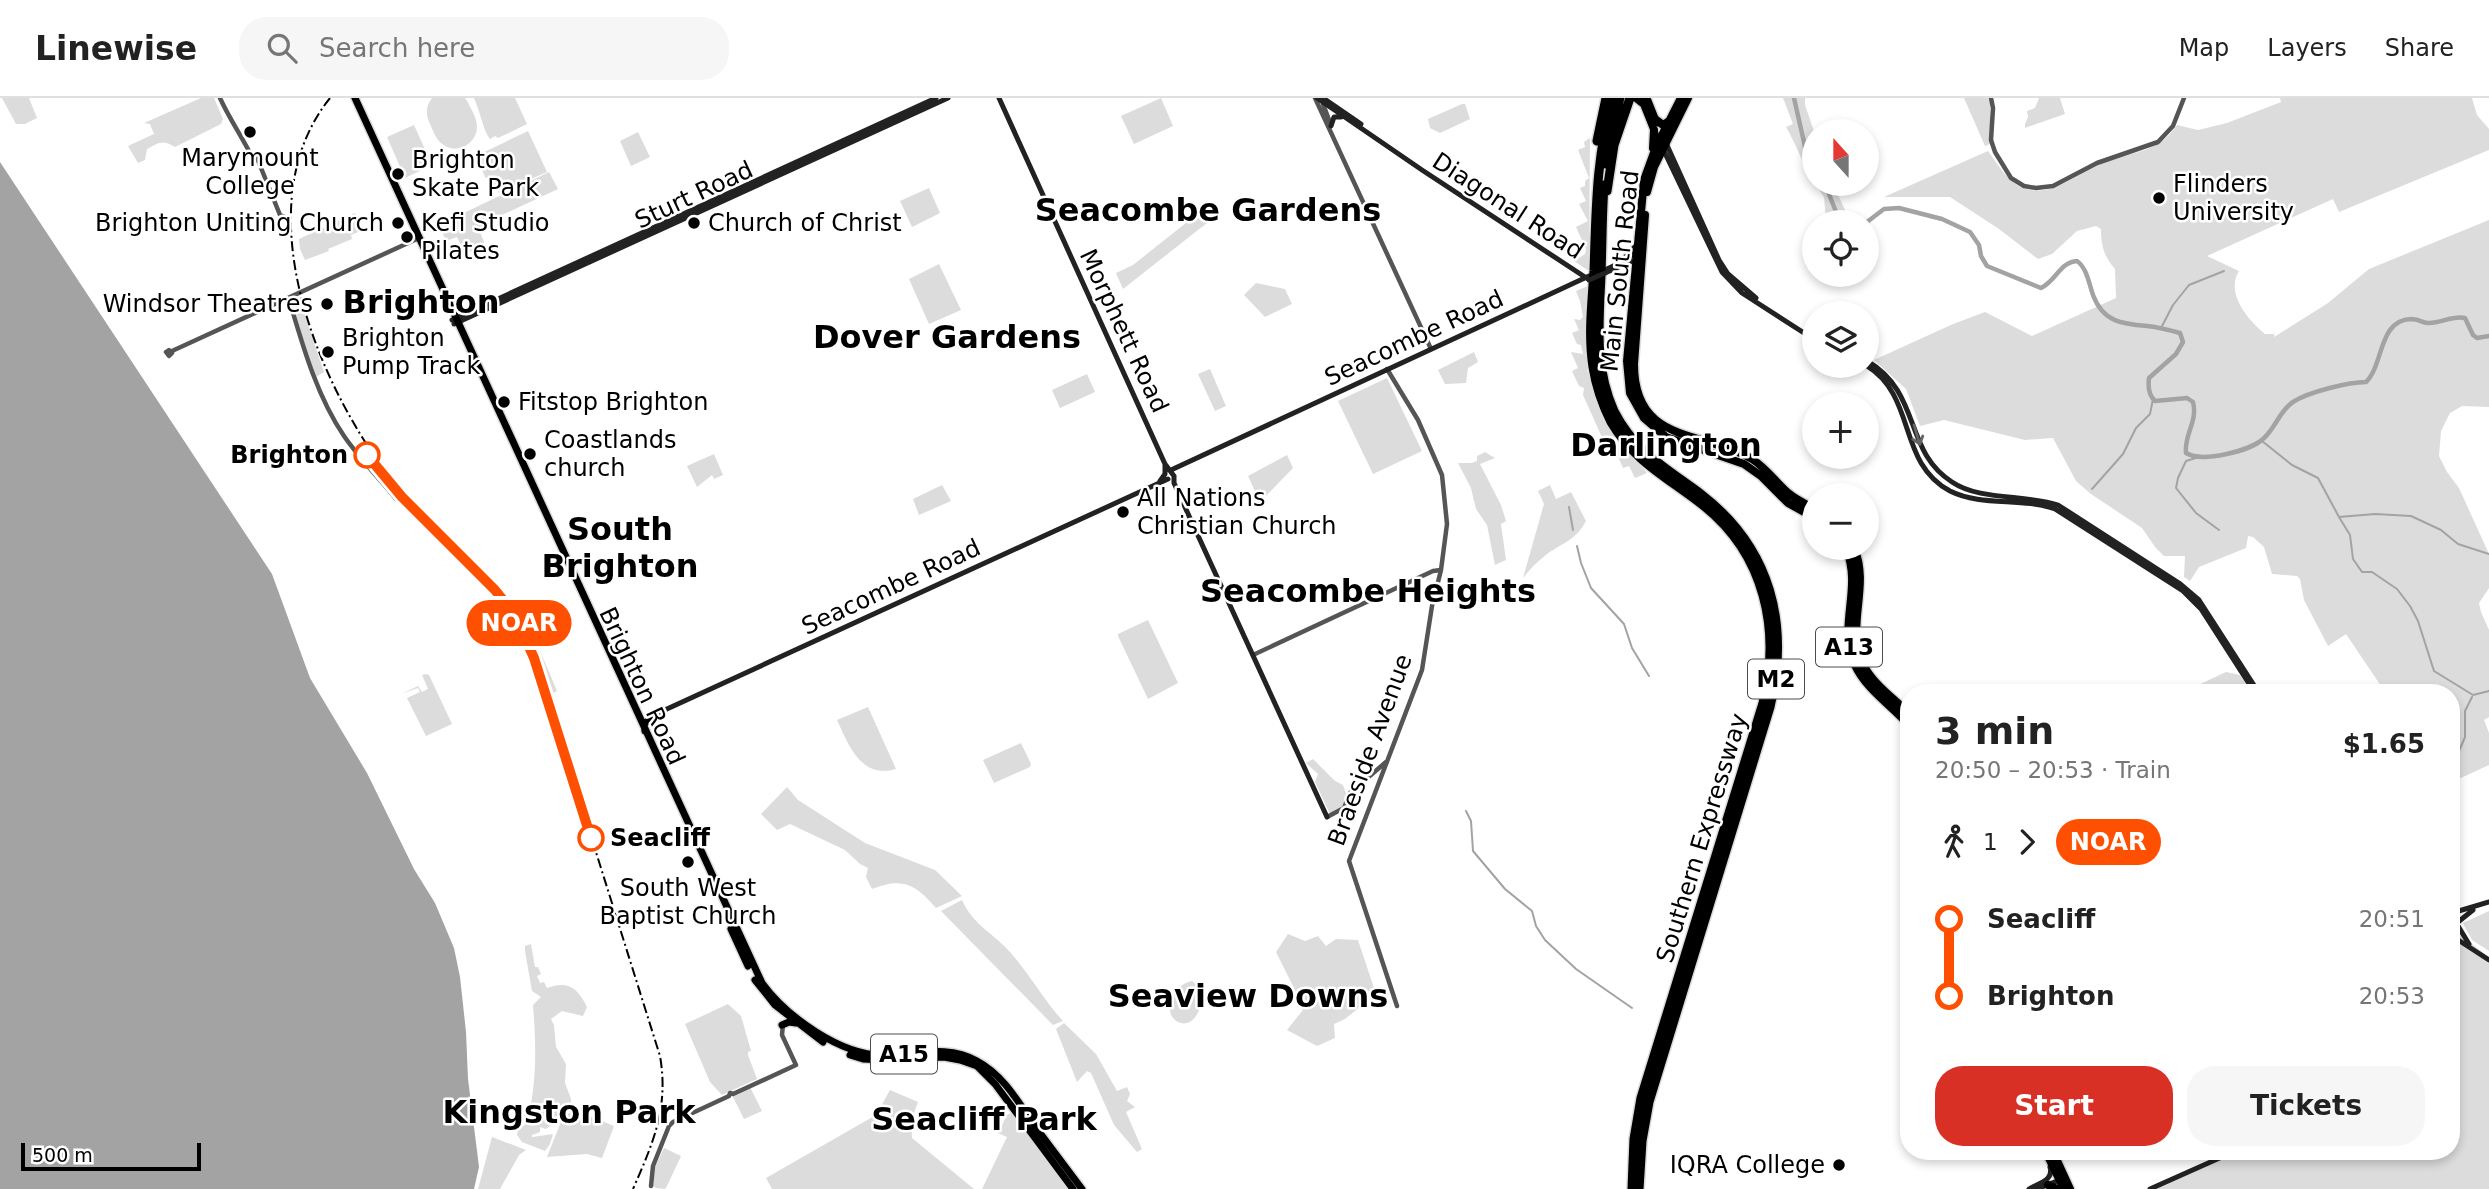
<!DOCTYPE html>
<html lang="en">
<head>
<meta charset="utf-8">
<style>
	:root { --surface:#fff; --page:#f6f6f6; --text:#222; --muted:#767676; --line:#e0e0e0; --accent:#d93025 }
	body { margin:0; font-family:"DejaVu Sans",sans-serif; background:var(--page); color:var(--text); height:100vh; display:flex; flex-direction:column; font-size:26px; white-space:nowrap }
	* { box-sizing:border-box; margin:0 }
	p { font-size:23px; color:var(--muted) }
	.icon { flex:none; width:38px; height:38px; fill:none; stroke:currentColor; stroke-width:2; stroke-linecap:round; stroke-linejoin:round }
	.map { position:relative; flex:1; overflow:hidden }
	.side { position:absolute; left:1900px; top:586px; width:560px; height:476px; display:flex; flex-direction:column; background:var(--surface); border-radius:28px; box-shadow:0 4px 10px #0003 }
	.side>* { flex:none }
	.badge { padding:0 14px; border-radius:23px; font-size:24px; line-height:46px }
	.needle { width:46px; rotate:339deg }
	.controls { position:absolute; left:1802px; top:21px; display:grid; gap:14px }
	.controls a { display:grid; place-items:center; width:77px; height:77px; border-radius:50%; background:var(--surface); box-shadow:0 4px 10px #0003; font-size:35px }
	.scale { position:absolute; left:21px; bottom:18px; width:180px; box-sizing:border-box; padding-left:7px; border:4px solid #000; border-top:0; font-size:19px; line-height:24px; white-space:nowrap; color:#000; -webkit-text-stroke:5px #fff; paint-order:stroke }
	.map>.badge { position:absolute; translate:-50% -50%; box-shadow:0 0 0 4px #fff }
	.legs { display:flex; align-items:center; gap:10px; height:77px; padding:0 35px; font-size:23px }
	.legs p { margin-inline-start:auto }
	.summary { display:flex; align-items:center; justify-content:space-between; height:119px; padding:0 35px }
	h1 { font-size:38px; font-weight:700; line-height:52px }
	.cta { display:flex; gap:14px; margin-top:auto; padding:14px 35px }
	.cta a { flex:1; height:80px; border-radius:28px; background:var(--accent); color:#fff; font-size:28px; font-weight:700; line-height:80px; text-align:center }
	.cta a+a { background:var(--page); color:var(--text) }
	ul { padding:0 35px; list-style:none }
	li { display:flex; align-items:center; gap:24px; height:77px; font-size:26px }
	li i { display:grid; place-items:center; width:10px; height:100%; margin:0 9px; background:currentColor }
	li i::after { content:''; width:18px; height:18px; margin:-9px; border:5px solid; border-radius:50%; background:var(--surface) }
	li p { margin-inline-start:auto }
	li:first-child i { background:linear-gradient(#0000 50%,currentColor 0) }
	li:last-child i { background:linear-gradient(currentColor 50%,#0000 0) }
	header { display:flex; align-items:center; gap:42px; box-sizing:border-box; height:98px; padding:0 35px; background:var(--surface); border-bottom:2px solid var(--line) }
	header strong { font-size:33px }
	nav { display:flex; gap:38px; margin-inline-start:auto; font-size:24px }
	.search { width:490px; height:63px; background:var(--page); display:flex; align-items:center; gap:18px; box-sizing:border-box; padding:0 24px; border-radius:28px; color:var(--muted); font-size:26px }
	.map>svg:first-child { display:block }
</style>
</head>
<body>
<header>
<strong>Linewise</strong>
<div class="search"><svg class="icon" aria-label="search" viewBox="0 0 24 24"><circle cx="10" cy="10" r="6"/><path d="M15 15l6 6"/></svg>Search here</div>
<nav><a>Map</a><a>Layers</a><a>Share</a></nav>
</header>
<div class="map">
<svg width="2489" height="1091" viewBox="0 0 2489 1091">
	<rect width="100%" height="100%" fill="#fff"/>
	<path fill="#dcdcdc" d="M2,0h27l8,20 -12,6h-9z
		M201,0h13l9,21 -2,5 -46,23c-13,-8 -16,-4 -28,2l-2,11 -7,3 -10,-17 26,-12 -4,-10 -6,-1z
		M432,0h33l2,3c4,8 10,17 10,26 0,18 -23,29 -36,16 -6,-5 -8,-13 -11,-19 -5,-10 -4,-18 2,-26z
		M474,0h41l12,26 -29,14 -3,-2 -5,3c-7,-9 -10,-28 -16,-41z
		M1161,0l12,28 -39,18 -13,-28z
		M1783,0h22v7l10,29v49c-12,-18 -18,-37 -29,-56l7,-3z
		M1964,0h24l2,4v42l-5,2z
		M2039,0h21l5,16 -40,14v-4l3,-7 -1,-6 8,-3z
		M2280,0h192l5,17 12,14v21l-150,62 -6,-13 -126,57 32,15c-14,22 9,49 26,63h9l1,-4 -1,7 54,-34 41,-34 120,-49v187l-27,-1 -12,7 -9,18 -2,25 8,16 12,16 30,66v34l-10,15 2,9 8,18v87l-5,3 5,13v32l-37,17v-89h-77l6,-7 -35,-52 -18,12 -24,-46 -4,-21 -3,-3 -25,-2 -8,-27 -11,-10 -5,-1 -2,12 -47,19 -9,14 -6,-4 1,-21h-21l-9,-9 -13,-19 -51,-34 -15,-13 -23,-43 -28,2 -81,-20 -24,6 -14,-37 -32,-29 79,-36 32,-12 47,24 84,-38 -1,-29c-11,-12 -14,-24 -14,-40l-5,-3 -19,5 -25,23 -14,5 -39,-30 -49,-32h-66l104,-46c12,16 22,36 43,39 25,4 49,-18 70,-27 19,-8 40,-9 57,-19 8,-5 14,-12 19,-19l21,5 29,-7 54,-21z
		M1462,6h3l5,15 -30,14 -10,-5 -2,-9z
		M414,27l18,40 -27,13 -18,-41z
		M528,33l19,41 -48,21 -5,-10 -9,-6 -9,-21z
		M638,34l12,25 -19,9 -11,-25z
		M1590,40l-1,133 -15,-10 11,-7 1,-5 -10,-22 12,-6 -9,-17 7,-3 -6,-13 5,-2v-5l4,-3 -11,-28 7,-3 -1,-5z
		M549,74l9,17 -67,31 1,3 -13,6 6,16 -20,9 -8,-17 -11,4 -7,-16z
		M1815,86h18l13,28 -20,9 -2,-24z
		M929,90l11,25 -28,14 -12,-26z
		M1206,109l6,12 -89,70 -7,-16 17,-8z
		M355,115l8,17 -12,5 1,4 -24,10 1,2 -24,9 -5,-11 -1,-10z
		M939,166l22,46 -32,14 -20,-45z
		M1256,185l29,6 7,15 -27,13 -21,-22z
		M1588,188l-1,84 11,33 16,31 33,39 -12,5 -6,-12 -6,2 -7,-16 -2,-2 -5,3 -26,-58 1,-7 -5,-2 -7,-15 6,-3 -7,-16 12,2 -2,-9 -4,-1 -5,-11 7,-3 -5,-11 6,1 3,-3 -3,-16 -4,-10z
		M299,200l25,74 -8,5 -8,-18 -15,-57z
		M1474,254l4,10 -10,6 -2,15 -21,1 -7,-14z
		M1210,271l16,37 -11,5 -17,-37z
		M1087,276l8,18 -35,16 -8,-18z
		M1387,280l35,73 -49,23 -35,-73z
		M1485,354l10,6 -15,6 21,41 5,16 -5,3 5,36 -11,5 -8,-40 -11,-16 -5,-21 -13,-25h14l5,-2v-5z
		M714,356l9,21 -9,4 -2,-4 -15,12 -10,-21z
		M1287,357l6,13 -33,34 -12,-26z
		M942,387l9,16 -32,14 -6,-16z
		M1550,387l6,14 15,-7 15,29c-11,20 -22,21 -39,33 -10,8 -18,16 -24,24l21,-74 -6,-13z
		M505,496l7,2 9,10 36,85 -4,2 2,7 -3,2 -24,-69 -9,-17 -16,-21z
		M1148,522l30,63 -30,16 -30,-63v-2z
		M2226,574l14,3 9,13 -7,5h-61z
		M426,576l3,1 23,49 -26,12 -19,-38 13,-6 -2,-4 -15,5 15,-7 4,6 6,-3 -6,-14z
		M868,609l28,62c-35,10 -47,-23 -59,-49z
		M1021,645l10,21 -1,3 -36,16 -11,-23z
		M1313,661l22,22 8,4 4,11 -4,10 -13,8 -15,-32 3,-8 -12,-11z
		M787,689l11,13 67,43 70,27 27,26 -26,12c-21,-24 -33,-31 -64,-19l-6,-12 2,-9 -8,-4 -15,-14 -55,-26 -13,6 -16,-16z
		M962,802c12,26 30,32 47,51 20,22 34,48 54,70l-10,4 -112,-114z
		M2489,813v40l-17,-11 -9,-17z
		M2452,829l37,31v231h-333l82,-37h214z
		M1288,836l17,7 13,-5 8,10 10,-7 22,1 18,54 -31,25 -11,5 1,14 -18,8 -30,-16 16,-20 -3,-2 2,-4 -26,-52z
		M531,846l4,23h3l3,7 -4,2 3,7 4,-1 3,6c21,-8 31,0 40,19l-4,9 -21,-5 -11,8 3,6 2,22 10,17 -1,19 6,16v8c-13,7 -15,16 -25,22l-6,-2v5l-8,3v2l21,-3 -3,10 -5,7 -23,-9 -5,-7 1,-6 7,-4 -6,-12 10,1c8,-37 7,-71 4,-109l8,-8 -9,-6 -7,-40v-5z
		M1192,883c19,13 5,50 -14,41 -17,-9 -5,-38 14,-41z
		M728,906l13,12 10,35 -3,1v3l9,24 -35,16 -12,-13 -25,-58z
		M1064,925l32,31 21,37 10,-4 3,7 -3,7 8,6 -9,5 16,37 -5,3 -23,-27 -23,-52 -4,-2 -10,11 -21,-53z
		M750,989l12,24 -18,8 -11,-22 1,-3z
		M890,992l28,12 -7,19 1,17 62,51h-202l-6,-11 110,-63z
		M577,1013l37,15 -12,32 -15,-4 -40,3 15,-38 5,-5z
		M1011,1015l5,2 54,74h-88l25,-52 -9,-4 9,-18z
		M492,1039l34,13 -7,5 -19,34h-22z
		M664,1050l17,8 -14,30 -2,3 -9,-1 -3,-2 2,-19z"/>
	<path fill="#a3a3a3" d="M0,64l272,412 38,104 57,95 47,96 21,34 19,45 6,29 6,55 2,47 11,88 -5,22h-474z"/>
	<g fill="none" stroke-linecap="round" stroke-linejoin="round">
		<path stroke="#a3a3a3" stroke-width="2" d="M2161,230l12,-23 16,-20 35,-14
			M2262,343l30,24 26,13 21,39 36,-3 36,2 30,14 17,14 31,10
			M2199,359l-13,4 -8,17 -2,10 20,25 23,17
			M2092,391l31,-35 13,-26 14,-14 3,-15
			M1569,409l4,23
			M2339,419l11,18 3,24 9,13h10l25,17 13,17 8,15 16,50 39,24 16,-4
			M1577,448l4,17 10,25 33,36 8,24 17,28
			M2452,670l13,-31v-26l7,-14
			M1466,713l5,10 2,30 32,38 27,22 4,15 9,14 31,29 56,39"/>
		<path stroke="#a3a3a3" stroke-width="4.5" d="M1794,0l12,53 9,16
			M1825,86l15,38
			M1867,124l17,-13 15,-1 43,11 28,13 9,13 2,11 6,10 54,22c15,-7 19,-26 36,-27 10,7 12,23 16,34 10,27 29,29 54,31 11,1 22,4 33,7l3,9 -7,12 -27,24c-1,8 -1,17 6,23l32,-3 6,4c5,20 -9,32 -7,51 16,10 64,-2 77,-14 13,-11 16,-28 30,-37 15,-10 56,-20 73,-20 18,-17 12,-62 45,-63 6,0 11,3 16,4 14,1 24,-8 38,-5l8,17 4,3 12,-2"/>
		<defs>
			<path id="primary" d="M355,0l407,885c24,33 78,72 120,72 33,0 65,-11 95,6 27,14 43,44 60,68 15,20 30,40 45,60
				M1641,0l14,35
				M1647,0l10,25
				M645,633l-1,-7 13,-10
				M731,831l17,37
				M755,882l20,25 48,37
				M782,927l7,-3 7,1
				M850,957l13,4 21,1 60,-3 16,3 17,6 18,18 78,105"/>
			<path id="trunk" d="M1681,0l-25,49 -12,33 -17,181 3,32 14,25 22,19 78,27 17,12 27,27 27,15
				M1655,21l8,6 6,-4
				M1653,50l1,-18
				M1647,94l7,-25 34,-69
				M1645,117l-11,149c0,81 69,66 118,95 14,9 23,22 35,33 8,7 18,12 28,17
				M1624,163l12,-13
				M1846,450c17,42 -9,77 9,117 11,24 37,41 54,60
				M1854,450c17,39 -10,79 10,118 10,19 31,33 45,48
				M2046,1054l18,37
				M2053,1054l17,37
				M2048,1087l9,4"/>
			<path id="motorway" d="M1613,0c-17,56 -17,115 -19,173 -2,32 -6,64 -1,96 3,19 9,37 18,55 24,41 58,56 93,84 61,49 77,124 59,197l-122,395 -7,41 -2,50
				M1637,0l5,4
				M1597,43l9,-43
				M1606,66l4,-27 10,-39
				M1604,87c-2,30 -2,60 -3,90 -2,47 -7,92 13,136 21,41 52,57 87,83 70,54 89,130 69,213l-121,395 -7,39 -3,48
				M1607,93l7,-46 16,-47"/>
		</defs>
		<use href="#primary" stroke="#dbdbdb" stroke-width="10"/>
		<use href="#trunk" stroke="#dbdbdb" stroke-width="11"/>
		<use href="#motorway" stroke="#dbdbdb" stroke-width="12"/>
		<path stroke="#555" stroke-width="4.5" d="M220,0c10,22 23,40 33,61
			M1315,0l116,251
			M1991,0l2,10 -2,32 4,12 16,26 13,8 12,2 17,-2 44,-23 61,-21 15,-16 11,-28
			M1323,6l8,21
			M257,60l23,57 5,2
			M291,199v9c13,44 27,92 53,130 15,22 35,42 52,63
			M169,252l3,3 -3,3 -3,-4z
			M172,253l247,-113
			M1387,271l31,51 24,55 5,49 -6,46 -9,36 -10,64 -73,191 48,145
			M1253,557l180,-84 8,-1
			M1327,719l17,-9 6,-15 36,-31
			M783,926l-1,11 14,30
			M651,1088l2,-20 16,-40 4,-4 56,-26 1,-3 3,1 63,-29"/>
		<path stroke="#222" stroke-width="5" d="M999,0l166,366 9,12
			M1317,0l105,72 166,109
			M1323,0l38,26
			M1331,28l3,-9h7
			M1666,45l53,117 9,14 28,24
			M1663,51l59,123 20,21 73,47
			M1607,171l19,-9
			M1605,175l32,-14
			M452,222l484,-222
			M454,226l494,-226
			M1867,263c55,32 36,90 85,121 28,19 73,12 106,23l121,78 20,17 60,93
			M1867,268c50,31 30,97 83,125 32,16 71,6 105,18l128,82 18,18 54,84
			M1171,372l418,-194
			M1174,379v6l10,22 143,312
			M1160,383l5,-7v-10
			M656,616l512,-235
			M2452,815l37,-11
			M2458,824l15,-12
			M2458,828l11,18
			M2452,836l5,-6v-9
			M2452,838l37,24
			M2029,1091c9,-6 25,-8 21,-22
			M2037,1091l25,-10
			M2150,1091l83,-37"/>
		<use href="#primary" stroke="#000" stroke-width="7"/>
		<use href="#trunk" stroke="#000" stroke-width="8"/>
		<use href="#motorway" stroke="#000" stroke-width="9"/>
		<path stroke="#000" stroke-width="2" stroke-dasharray="10 3.5 2 3.5" stroke-linecap="butt" d="M330,0c-89,111 -9,296 69,391 43,52 104,91 131,153l130,414c9,52 -7,87 -27,133"/>
		<path stroke="#222" stroke-width="5" d="M1589,182l16,-7"/>
	</g>
	<defs><path id="oneway-shaft" d="M-6 0H5M1.5-3L5.5 0L1.5 3" fill="none" stroke-width="1.6" stroke-linecap="round" stroke-linejoin="round" transform="scale(1.75)"/></defs>
	<use stroke="#646464" href="#oneway-shaft" transform="translate(1917 337) rotate(73)"/>
	<g fill="none" stroke-linecap="round" stroke-linejoin="round">
		<defs>
			<path id="line-1" d="M367,357l35,42 93,93 20,25 19,43 57,180"/>
		</defs>
		<use href="#line-1" stroke="#fff" stroke-width="16"/>
		<use href="#line-1" stroke="#fe5000" stroke-width="10"/>
	</g>
	<g fill="#000" stroke="#fff" stroke-width="2.5">
		<circle cx="250" cy="34" r="7"/>
		<circle cx="398" cy="76" r="7"/>
		<circle cx="2159" cy="100" r="7"/>
		<circle cx="398" cy="125" r="7"/>
		<circle cx="694" cy="125" r="7"/>
		<circle cx="407" cy="139" r="7"/>
		<circle cx="327" cy="206" r="7"/>
		<circle cx="328" cy="254" r="7"/>
		<circle cx="504" cy="304" r="7"/>
		<circle cx="530" cy="356" r="7"/>
		<circle cx="1123" cy="414" r="7"/>
		<circle cx="688" cy="764" r="7"/>
		<circle cx="1839" cy="1067" r="7"/>
	</g>
	<g fill="#fff" stroke="#fe5000" stroke-width="3.5">
		<circle cx="367" cy="357" r="12"/>
		<circle cx="591" cy="740" r="12"/>
	</g>
	<g text-anchor="middle" stroke-width="5" stroke-linejoin="round" paint-order="stroke">
		<g fill="#fff" stroke="#4c4c4c" stroke-width="2">
			<rect x="1816" y="529.5" width="66" height="39" rx="5"/>
			<rect x="1748" y="561.5" width="56" height="39" rx="5"/>
			<rect x="871" y="936.5" width="66" height="39" rx="5"/>
		</g>
		<g font-size="23" font-weight="bold" fill="#000">
			<text x="1849" y="557">A13</text>
			<text x="1776" y="589">M2</text>
			<text x="904" y="964">A15</text>
		</g>
		<g font-size="24" fill="#000" stroke="#fff" text-anchor="start">
			<text x="250" y="68" text-anchor="middle">Marymount<tspan x="250" dy="28">College</tspan></text>
			<text x="412" y="70">Brighton<tspan x="412" dy="28">Skate Park</tspan></text>
			<text x="2173" y="94">Flinders<tspan x="2173" dy="28">University</tspan></text>
			<text x="384" y="133" text-anchor="end">Brighton Uniting Church</text>
			<text x="421" y="133">Kefi Studio<tspan x="421" dy="28">Pilates</tspan></text>
			<text x="708" y="133">Church of Christ</text>
			<text x="313" y="214" text-anchor="end">Windsor Theatres</text>
			<text x="342" y="248">Brighton<tspan x="342" dy="28">Pump Track</tspan></text>
			<text x="518" y="312">Fitstop Brighton</text>
			<text x="544" y="350">Coastlands<tspan x="544" dy="28">church</tspan></text>
			<text x="1137" y="408">All Nations<tspan x="1137" dy="28">Christian Church</tspan></text>
			<text x="688" y="798" text-anchor="middle">South West<tspan x="688" dy="28">Baptist Church</tspan></text>
			<text x="1825" y="1075" text-anchor="end">IQRA College</text>
		</g>
		<g font-size="24" fill="#000" stroke="#fff">
			<text transform="translate(694 97) rotate(-25)" y="8">Sturt Road</text>
			<text transform="translate(1508 108) rotate(33)" y="8">Diagonal Road</text>
			<text transform="translate(1620 173) rotate(-84)" y="8">Main South Road</text>
			<text transform="translate(1124 233) rotate(65)" y="8">Morphett Road</text>
			<text transform="translate(1414 240) rotate(-25)" y="8">Seacombe Road</text>
			<text transform="translate(891 489) rotate(-25)" y="8">Seacombe Road</text>
			<text transform="translate(642 588) rotate(65)" y="8">Brighton Road</text>
			<text transform="translate(1370 652) rotate(-70)" y="8">Braeside Avenue</text>
			<text transform="translate(1702 740) rotate(-73)" y="8">Southern Expressway</text>
		</g>
		<g font-size="24" font-weight="bold" fill="#000" stroke="#fff" text-anchor="end">
			<text x="348" y="365">Brighton</text>
			<text x="610" y="748" text-anchor="start">Seacliff</text>
		</g>
		<g font-size="32" font-weight="bold" fill="#000" stroke="#fff">
			<text x="1208" y="123">Seacombe Gardens</text>
			<text x="421" y="215">Brighton</text>
			<text x="947" y="250">Dover Gardens</text>
			<text x="1666" y="358">Darlington</text>
			<text x="620" y="442">South<tspan x="620" dy="37">Brighton</tspan></text>
			<text x="1368" y="504">Seacombe Heights</text>
			<text x="1248" y="909">Seaview Downs</text>
			<text x="569" y="1025">Kingston Park</text>
			<text x="984" y="1032">Seacliff Park</text>
		</g>
	</g>
</svg>
<div class="controls">
<a><svg class="needle" viewBox="-14 -14 28 28"><path d="M0-13l5 13h-10z" fill="#e53935"/><path d="M0 13l5-13h-10z" fill="#767676"/></svg></a>
<a><svg class="icon" aria-label="locate" viewBox="0 0 24 24"><circle cx="12" cy="12" r="6"/><path d="M12 2v4M12 18v4M2 12h4M18 12h4"/></svg></a>
<a><svg class="icon" aria-label="layers" viewBox="0 0 24 24"><path d="M12 4l9 5-9 5-9-5zM3 14l9 5 9-5"/></svg></a>
<a>+</a>
<a>−</a>
</div>
<div class="scale">500 m</div>
<b class="badge" style="left:519px;top:525px;background:#fe5000;color:#fff">NOAR</b>
<section class="side">
<div class="summary"><div><h1>3 min</h1><p>20:50 – 20:53 · Train</p></div><b>$1.65</b></div>
<div class="legs"><svg class="icon" aria-label="walk" viewBox="0 0 24 24"><circle cx="13" cy="4" r="2"/><path d="M13 8l-2 6 4 7M11 14l-3 7M7 12l3-4h3l4 4"/></svg>1<svg class="icon" aria-label="forward" viewBox="0 0 24 24"><path d="M9 5l7 7-7 7"/></svg><b class="badge" style="background:#fe5000;color:#fff">NOAR</b></div>
<ul>
<li><i style="color:#fe5000"></i><b>Seacliff</b><p>20:51</p></li>
<li><i style="color:#fe5000"></i><b>Brighton</b><p>20:53</p></li>
</ul>
<div class="cta"><a>Start</a><a>Tickets</a></div>
</section>
</div>
</body>
</html>
